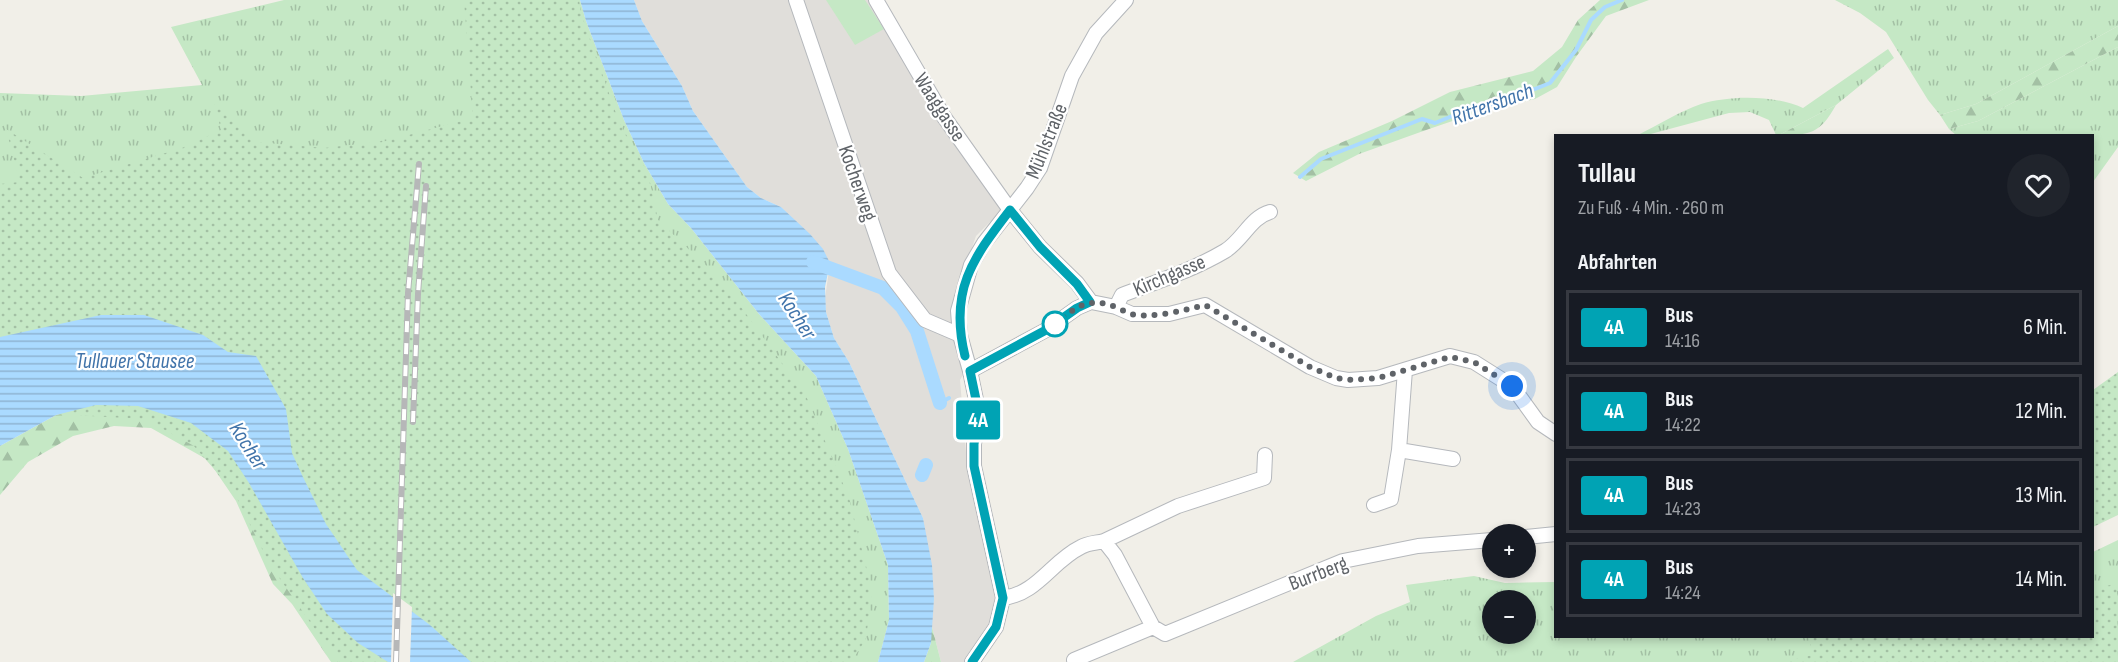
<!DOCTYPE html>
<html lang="de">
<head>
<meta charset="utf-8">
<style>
	:root { --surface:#171b24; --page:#20242c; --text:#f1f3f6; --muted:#9ea1a6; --line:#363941 }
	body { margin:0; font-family:"Sofia Sans Condensed",sans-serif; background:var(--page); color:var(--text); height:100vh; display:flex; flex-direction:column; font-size:22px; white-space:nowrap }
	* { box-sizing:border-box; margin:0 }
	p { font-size:20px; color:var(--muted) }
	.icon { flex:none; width:33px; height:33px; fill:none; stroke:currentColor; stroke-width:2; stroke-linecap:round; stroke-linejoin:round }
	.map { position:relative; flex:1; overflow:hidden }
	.details { position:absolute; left:1554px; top:134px; width:540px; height:504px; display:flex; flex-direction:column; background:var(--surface); border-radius:0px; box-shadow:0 3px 9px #0003 }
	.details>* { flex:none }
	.badge { padding:0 12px; border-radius:4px; font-size:21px; line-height:39px }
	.buttons { position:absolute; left:1482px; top:524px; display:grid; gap:12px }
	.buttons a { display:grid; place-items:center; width:54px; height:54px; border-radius:50%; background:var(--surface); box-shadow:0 3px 9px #0003; font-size:30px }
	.you { position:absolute; width:30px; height:30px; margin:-15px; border:4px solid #fff; border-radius:50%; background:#1a73e8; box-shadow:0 0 0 9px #1a73e833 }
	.map>.badge { position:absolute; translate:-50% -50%; box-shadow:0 0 0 3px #fff }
	h2 { padding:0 24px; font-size:22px; line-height:54px }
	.round { display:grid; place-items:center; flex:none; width:63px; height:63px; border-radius:32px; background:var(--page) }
	.overview { display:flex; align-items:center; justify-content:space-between; height:102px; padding:0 24px }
	h1 { font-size:28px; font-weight:700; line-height:45px }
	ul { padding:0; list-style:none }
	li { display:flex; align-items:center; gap:18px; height:75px; margin:0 12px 9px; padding:0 12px; border:3px solid var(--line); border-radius:0px }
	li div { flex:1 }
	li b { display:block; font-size:22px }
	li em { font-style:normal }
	li .badge { min-width:66px; font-weight:700; text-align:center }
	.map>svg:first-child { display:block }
</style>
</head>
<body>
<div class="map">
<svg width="2118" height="662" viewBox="0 0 2118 662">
	<defs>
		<pattern id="grass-tufts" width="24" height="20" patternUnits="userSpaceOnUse" patternTransform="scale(1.5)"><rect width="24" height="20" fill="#c5e8c5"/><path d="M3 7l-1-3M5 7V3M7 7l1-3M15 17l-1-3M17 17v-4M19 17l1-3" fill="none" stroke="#a3c0a4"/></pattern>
		<pattern id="forest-firs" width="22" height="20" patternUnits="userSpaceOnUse" patternTransform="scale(1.5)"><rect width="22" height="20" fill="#c5e8c5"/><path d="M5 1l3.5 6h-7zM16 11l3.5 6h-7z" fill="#a3c0a4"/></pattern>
		<pattern id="park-dots" width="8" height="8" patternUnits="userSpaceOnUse" patternTransform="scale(1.5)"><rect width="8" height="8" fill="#c5e8c5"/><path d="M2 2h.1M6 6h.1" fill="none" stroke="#a3c0a4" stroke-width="1.8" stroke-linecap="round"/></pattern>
		<pattern id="water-rules" width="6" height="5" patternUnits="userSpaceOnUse" patternTransform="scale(1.5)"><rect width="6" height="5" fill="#aadaff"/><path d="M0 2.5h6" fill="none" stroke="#8eb4d2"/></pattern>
	</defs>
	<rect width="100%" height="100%" fill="#f1efe8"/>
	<path fill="#e0deda" d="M634,0h237l15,24 31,61 89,121 -30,30 -20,58 8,79 -4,7 7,84 29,136 -4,30 -25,32h-26l-10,-39 3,-24 -11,-81 -74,-156 -15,-24 -8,-26 -1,-14 5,-35 -49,-56 -20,-9 -14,-11 -54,-76 -11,-25 -40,-65z"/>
	<path fill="url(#grass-tufts)" fill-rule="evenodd" d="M284,0h296l6,21 38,99 20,43 24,41 23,24 68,86 57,62 32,73 40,116 1,55 -11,42h-407l-145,-138 -326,-187v-244l81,3 121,-11 -31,-58z
		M1835,0h283v26l-142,78 -36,11 -12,-15 -42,-68 -26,-19z
		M2118,47v100l-25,35 -1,-47h-136l-7,-6 29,-8z
		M1888,49l6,9 -58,47 -57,30h-3l-7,-15 -19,-8 -21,1 -82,22h-9c20,-10 42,-24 63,-31 29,-9 75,-9 102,4z
		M2118,540v122h-825l83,-46 34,-14 -4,-17 68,-9 31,7 50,-1 1,54h536l1,-84zM1492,600h34v33h-34z"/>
	<path fill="url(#forest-firs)" d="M1600,0h49l-43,16 -30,41 -19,30 -22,12 -56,13 -50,17 -70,25 -53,27 -13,-8 26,-21 73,-31 58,-29 83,-21 29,-24 16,-27z
		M2118,26v21l-140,74 -29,8 -9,-14 36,-11z
		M1836,105c-16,29 -26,30 -57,30z
		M96,405l95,18 197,239h-57l-39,-58 -19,-20 -37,-83 -28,-41 -57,-32 -37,-2 -41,10 -45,26 -28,33v-49l56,-31z
		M931,623l10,39h-17l7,-19z"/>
	<path fill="url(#park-dots)" d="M464,0h115l2,13 38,109 29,51 10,47 64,61 84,115 43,102 23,92 -6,49 -15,23h-511l-12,-14 -59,-85 -35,-71 -40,-46 -49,-27 -92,-5 -53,28v-258l20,-2 -14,-53 77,49 99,-30 39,-18 -8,-33 44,45 67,6 62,-7 87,-23z
		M2118,372v143l-25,12v-137z
		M2117,583l1,79h-337l32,-7 -5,-19h284l1,-46z"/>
	<path fill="#c5e8c5" d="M826,0h39l19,29 -29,16z"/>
	<path fill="url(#water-rules)" d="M580,0h54l8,21 40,65 11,25 54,76 14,11 20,9 29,27 13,15 7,14 -5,24 1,25 8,26 15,24 74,156 9,47 2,34 -3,44 -7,19h-46l11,-42 -1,-55 -40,-116 -32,-73 -57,-62 -68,-86 -23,-24 -24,-41 -20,-43 -38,-99z
		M101,315h43l59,20 25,17 28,4 30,53 6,44 10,22 24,49 31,46 73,55 41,37h-83l-30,-19 -31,-29 -24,-36 -54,-95 -21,-32 -37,-28 -53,-17 -42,-1 -40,10 -56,31v-109z"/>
	<path fill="#f1efe8" d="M393,593l19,14 -2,55h-19z"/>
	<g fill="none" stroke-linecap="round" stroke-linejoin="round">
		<path stroke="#aadaff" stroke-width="4" d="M1300,177l21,-18 101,-40 13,4 27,-11 44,-10 14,-12 15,-1 15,-6 26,-33 15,-30 14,-13 17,-7
			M940,403l9,-5"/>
		<path stroke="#aadaff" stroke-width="14" d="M813,262l70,26 19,19 15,24 23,72
			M922,475l4,-10"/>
		<defs>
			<path id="minor" d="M796,0l93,273 36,47 35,15
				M876,0l68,117 66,93 30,37 37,36 14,19
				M1116,307l6,-12c34,-13 71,-25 103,-44 17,-10 26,-34 45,-39
				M1405,370l-6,80 54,9
				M970,371l76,-41 31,-22 14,-6 25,5 16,7h37l36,-9 105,62 26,11 12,2 30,-2 72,-22 24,6 38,24 26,36 18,12
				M1374,505l17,-6 8,-49
				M1526,537l30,-3
				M1104,541l74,-35 86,-28 1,-23
				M1003,598c34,-4 49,-37 78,-51 6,-4 15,-4 23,-6l11,14 38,72 12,7 178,-73 75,-15 74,-6
				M1074,660l79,-33
				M972,662l24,-35 7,-29 -29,-132v-22l5,-30 -9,-43 -10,-36 -2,-24 13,-46 13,-22 43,-55 13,-20 32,-92 24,-43 30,-33"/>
		</defs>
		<use href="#minor" stroke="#b5b8bc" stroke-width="16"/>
		<use href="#minor" stroke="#fff" stroke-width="14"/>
		<defs>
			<path id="rail" d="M413,422l5,-128 8,-108
				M396,662l12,-369 11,-129"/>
		</defs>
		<use href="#rail" stroke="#b6b7b8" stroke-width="6"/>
		<use href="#rail" stroke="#fff" stroke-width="4" stroke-dasharray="11" stroke-linecap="butt"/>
	</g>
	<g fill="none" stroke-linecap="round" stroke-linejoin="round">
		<defs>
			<path id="line" d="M965,356c-16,-65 7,-97 45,-146l30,37 37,37 13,18 -13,6 -31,22 -76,41 9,43 -5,30v22l29,132 -7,29 -24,35"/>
		</defs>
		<use href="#line" stroke="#fff" stroke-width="14"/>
		<use href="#line" stroke="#00a3b4" stroke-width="9"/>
		<path stroke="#5f6368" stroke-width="6" stroke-dasharray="0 10.8" d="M1055,324c22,-18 34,-28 63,-16 4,2 9,5 13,6 21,5 53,-4 74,-9l105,62 26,11 12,2 30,-2 72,-21 24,5 38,24"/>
	</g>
	<circle fill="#fff" stroke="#00a3b4" stroke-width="3" cx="1055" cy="324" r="12"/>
	<g text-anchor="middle" stroke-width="4.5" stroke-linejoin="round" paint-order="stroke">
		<g font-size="21" fill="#5f6368" stroke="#fff">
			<text transform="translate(940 107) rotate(57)" y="7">Waaggasse</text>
			<text transform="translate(1046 141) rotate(-68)" y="7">Mühlstraße</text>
			<text transform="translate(858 183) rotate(71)" y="7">Kocherweg</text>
			<text transform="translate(1169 275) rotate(-23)" y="7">Kirchgasse</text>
			<text transform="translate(1318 573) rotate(-21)" y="7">Burrberg</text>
		</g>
		<g font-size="22" font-style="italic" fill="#4174aa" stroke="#fff">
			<text transform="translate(1492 103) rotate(-20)" y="8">Rittersbach</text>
			<text transform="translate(798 315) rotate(57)" y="8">Kocher</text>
			<text x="135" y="368">Tullauer Stausee</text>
			<text transform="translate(249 445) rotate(58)" y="8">Kocher</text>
		</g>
	</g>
</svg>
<div class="buttons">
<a>+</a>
<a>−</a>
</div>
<div class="you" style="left:1512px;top:386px"></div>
<b class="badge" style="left:978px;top:420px;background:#00a3b4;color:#fff">4A</b>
<section class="details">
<div class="overview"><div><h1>Tullau</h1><p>Zu Fuß · 4 Min. · 260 m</p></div><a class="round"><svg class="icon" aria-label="heart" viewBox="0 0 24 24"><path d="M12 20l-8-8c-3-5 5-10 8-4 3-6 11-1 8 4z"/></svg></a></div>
<h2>Abfahrten</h2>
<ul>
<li><span class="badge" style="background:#00a3b4;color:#fff">4A</span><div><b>Bus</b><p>14:16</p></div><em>6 Min.</em></li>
<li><span class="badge" style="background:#00a3b4;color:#fff">4A</span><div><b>Bus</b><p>14:22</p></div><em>12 Min.</em></li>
<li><span class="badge" style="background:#00a3b4;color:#fff">4A</span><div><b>Bus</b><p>14:23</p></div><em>13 Min.</em></li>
<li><span class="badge" style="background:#00a3b4;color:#fff">4A</span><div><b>Bus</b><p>14:24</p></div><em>14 Min.</em></li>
</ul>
</section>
</div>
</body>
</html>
